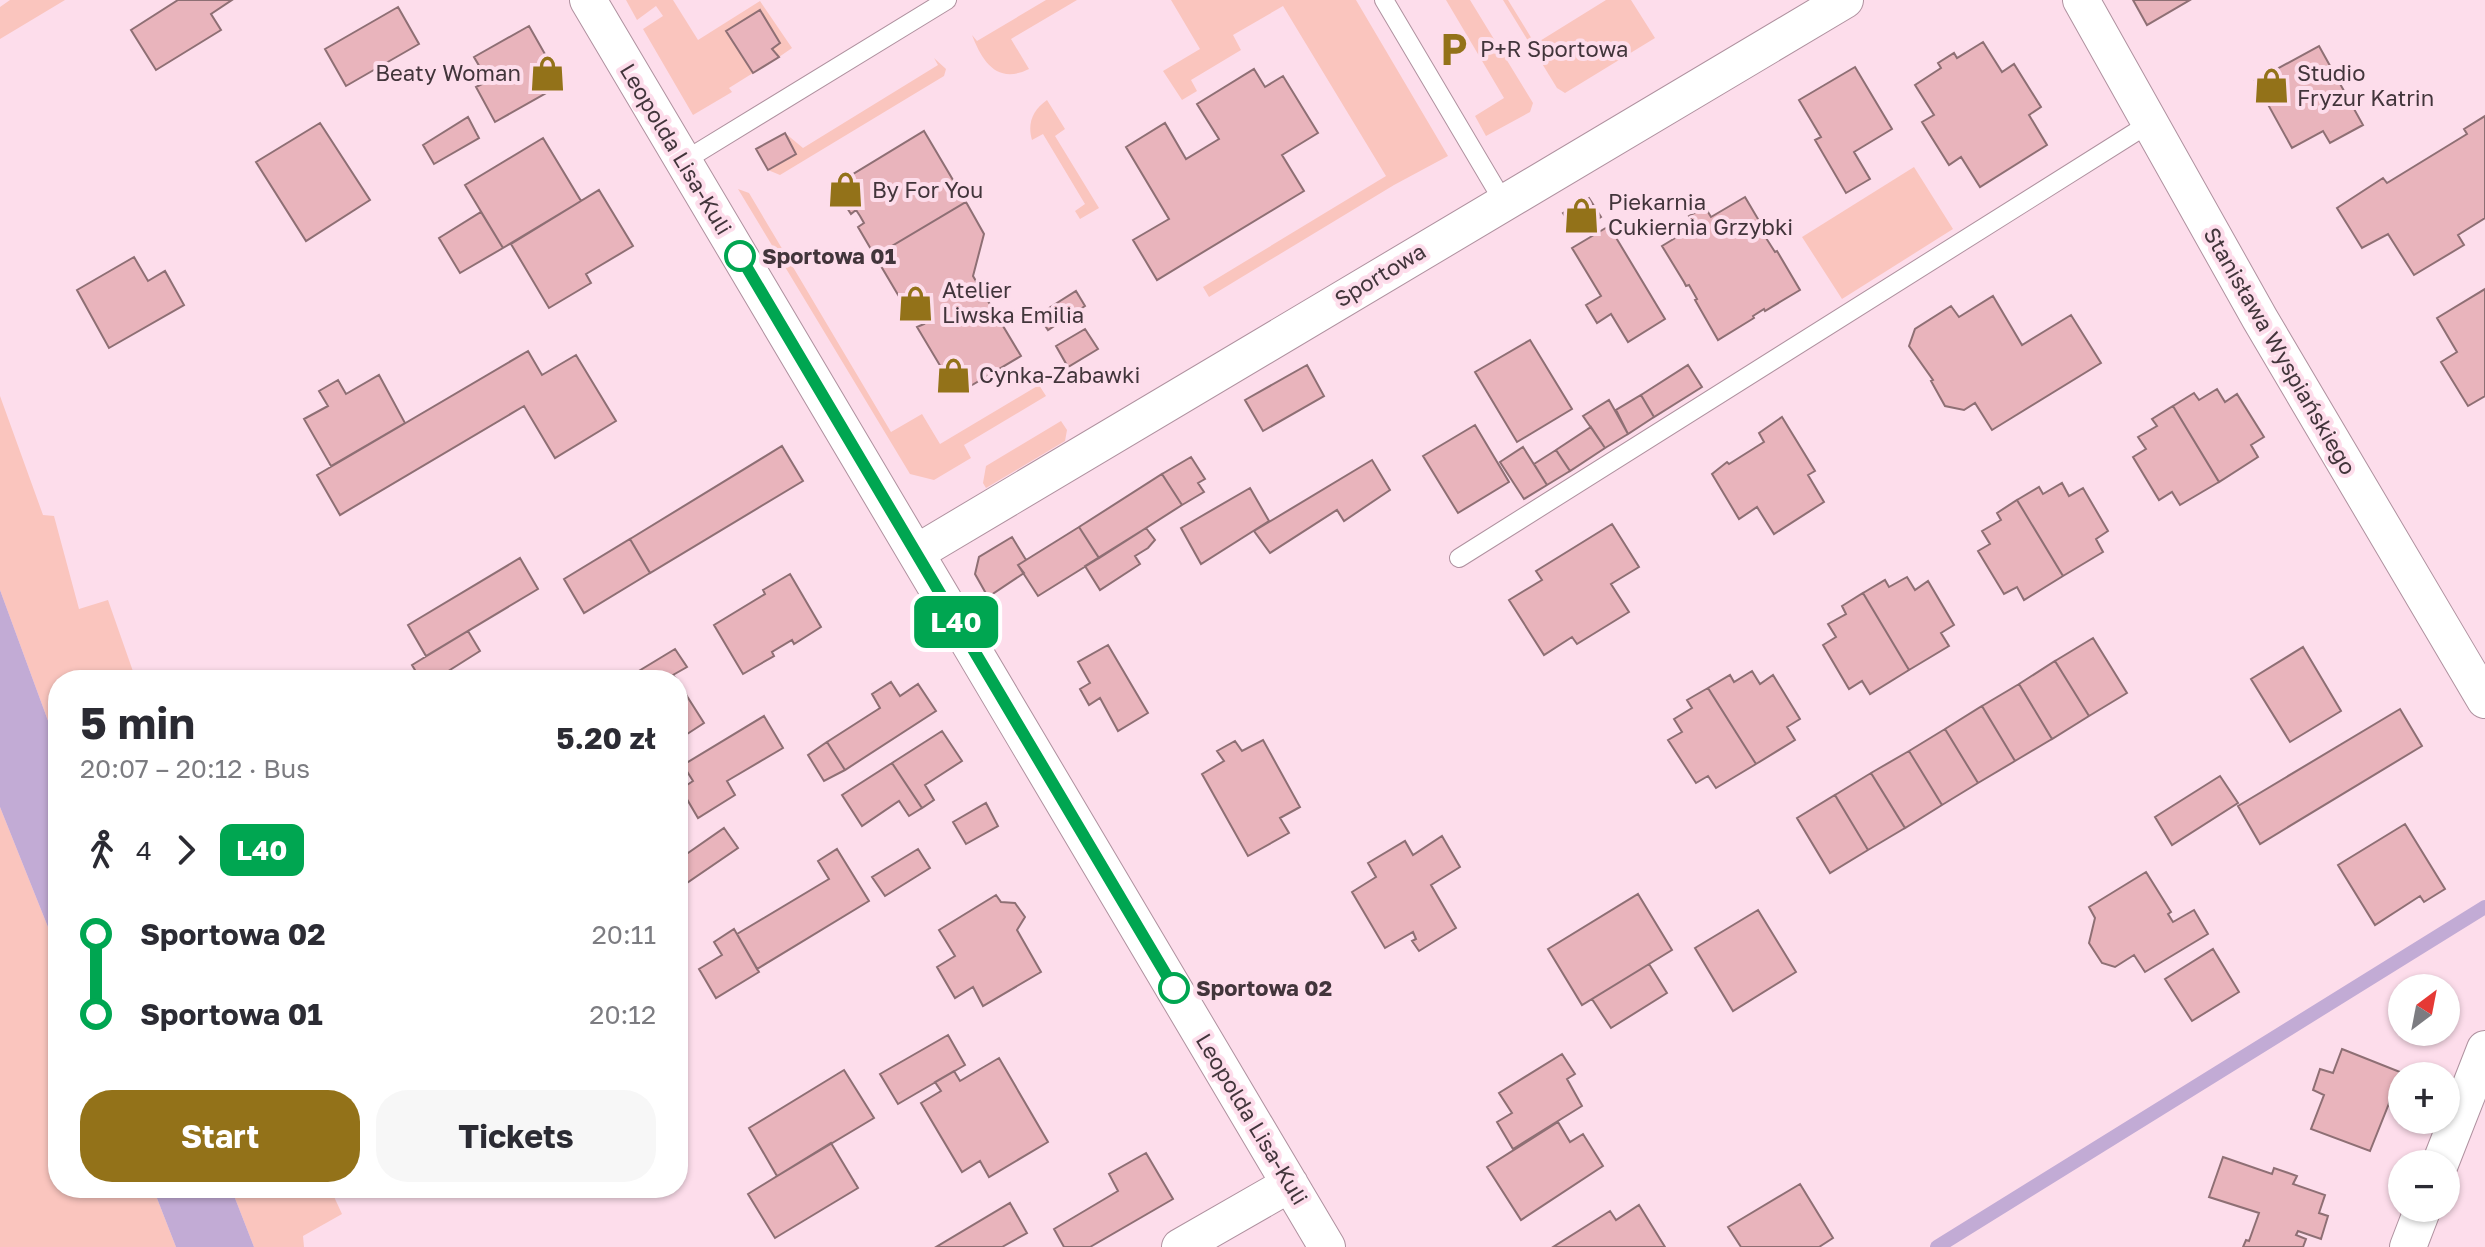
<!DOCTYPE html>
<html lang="en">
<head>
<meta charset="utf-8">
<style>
	:root { --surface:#fff; --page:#f7f7f7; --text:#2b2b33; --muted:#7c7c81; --accent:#937219 }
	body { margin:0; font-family:"Golos Text",sans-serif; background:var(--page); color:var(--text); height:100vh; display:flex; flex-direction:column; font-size:30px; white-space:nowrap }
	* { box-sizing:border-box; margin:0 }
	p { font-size:26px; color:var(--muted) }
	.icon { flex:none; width:44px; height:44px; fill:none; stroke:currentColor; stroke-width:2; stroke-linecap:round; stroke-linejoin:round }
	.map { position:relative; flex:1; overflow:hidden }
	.details { position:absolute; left:48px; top:670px; width:640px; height:528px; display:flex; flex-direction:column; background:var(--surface); border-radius:32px; box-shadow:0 2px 6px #0004 }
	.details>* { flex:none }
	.badge { padding:0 16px; border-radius:12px; font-size:28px; line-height:52px }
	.needle { width:52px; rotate:32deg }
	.fabs { position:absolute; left:2388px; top:974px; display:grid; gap:16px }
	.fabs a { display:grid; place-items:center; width:72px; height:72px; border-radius:50%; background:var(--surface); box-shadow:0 2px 6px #0004; font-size:40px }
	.map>.badge { position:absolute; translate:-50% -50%; box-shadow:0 0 0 4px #fff }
	.legs { display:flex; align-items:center; gap:12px; height:88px; padding:0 32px; font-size:26px }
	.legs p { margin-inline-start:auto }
	.overview { display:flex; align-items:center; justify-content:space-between; height:136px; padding:0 32px }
	h1 { font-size:44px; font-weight:700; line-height:60px }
	.action { display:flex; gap:16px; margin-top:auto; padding:16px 32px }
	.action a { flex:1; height:92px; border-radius:32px; background:var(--accent); color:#fff; font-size:32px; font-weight:700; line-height:92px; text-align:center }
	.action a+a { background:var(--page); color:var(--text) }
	ul { padding:0 32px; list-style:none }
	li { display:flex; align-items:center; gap:28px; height:80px; font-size:30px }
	li i { display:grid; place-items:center; width:12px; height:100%; margin:0 10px; background:currentColor }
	li i::after { content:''; width:20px; height:20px; margin:-10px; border:6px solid; border-radius:50%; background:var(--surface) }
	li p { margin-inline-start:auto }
	li:first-child i { background:linear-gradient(#0000 50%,currentColor 0) }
	li:last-child i { background:linear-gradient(currentColor 50%,#0000 0) }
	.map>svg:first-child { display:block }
</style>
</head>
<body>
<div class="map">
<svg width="2485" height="1247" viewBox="0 0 2485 1247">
	<rect width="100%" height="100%" fill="#fdddeb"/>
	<path fill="#fac5be" d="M10,0h55l-65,39v-32z
		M626,0h47l25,40 62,-39 32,47 -13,9 -7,-8 8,-7 -20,-32 -33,21 26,42 -24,15 3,4 -39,23 -50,-86 20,-13 -7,-10 -19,14z
		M1046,0h31l-66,39 18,30c-32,16 -47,-8 -57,-34l5,6z
		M1171,0h185l92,156 -54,29 -185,112 -6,-10 183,-111 -103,-170 -50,29 8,15 -50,30 6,11 -15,9 -19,-29 37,-22z
		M1446,0h24l63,103 -3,9 -44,24 -11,-20 29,-18z
		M1503,0h5l27,44 71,-44h25l24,38 -90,55 -8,-5z
		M934,58l12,11 -2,7 -164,99 -12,-5 28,-16 -11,-21 18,15 135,-83z
		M1047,100l18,29 -10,7 44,72 -19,11 -5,-8 10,-7 -42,-70 -11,6c-5,-17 1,-30 15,-40z
		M1914,167l39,62 -111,70 -40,-62z
		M738,189l11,4 142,239 31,-18 18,30 99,-59 7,11 -82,49 7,13 -37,22 -24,-6z
		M0,396l43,119 11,1 25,93 29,-9 28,80h-78v68l-58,-158z
		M1061,421l6,9 -2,11 -79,47 -3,-5 3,-17z
		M0,807l58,145v236h95l23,59h-176z
		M231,1188h99l12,26 -39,22 1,11h-50z"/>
	<path fill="#c2abd5" d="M0,590l58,158v204l-58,-145z
		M153,1188h78l23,59h-78z"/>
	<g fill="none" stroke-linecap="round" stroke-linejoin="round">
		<path stroke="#c2abd5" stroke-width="14" d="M1937,1247l548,-340"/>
	</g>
	<path fill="#e9b4bc" stroke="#8e6f74" stroke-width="2" d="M178,0h54l-21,14 10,16 -65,40 -25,-40z
		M2133,0h57l-43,25z
		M398,7l21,37 -73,42 -21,-37z
		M760,10l20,33 -8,6 7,8 -26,16 -27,-42z
		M529,26l33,58 -67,38 -19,-35 12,-6 -14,-24z
		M1983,42l19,30 12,-8 27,43 -12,8 18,30 -67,42 -19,-30 -12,8 -27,-43 12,-7 -19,-30 26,-17 -3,-5 16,-10 3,5z
		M2319,46l44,79 -33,18 -7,-12 -31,17 -37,-67z
		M1855,67l37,62 -38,23 16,27 -24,14 -31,-53 6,-3 -22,-37z
		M1254,69l11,18 18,-11 35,57 -36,22 22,36 -147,89 -24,-40 36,-21 -43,-72 39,-24 21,36 33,-20 -22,-35z
		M2485,116v102l-27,17 6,10 -50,30 -26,-41 -26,14 -25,-40 46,-30 4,5 80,-49 -3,-5z
		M468,117l11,21 -45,26 -11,-19z
		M320,123l50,77 -64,41 -50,-79z
		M924,131l42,71 -91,54 -17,-29 6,-4 -4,-7 -4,-6 -5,4 -11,-17 5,-18z
		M785,133l11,21 -28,16 -12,-21z
		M543,138l38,63 -78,47 -38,-63z
		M599,190l34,56 -47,28 5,9 -42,25 -38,-64z
		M1745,197l23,39 -2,2 9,14 2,-1 23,39 -35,21 -1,-2 -11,7 1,2 -36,22 -23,-40 2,-1 -8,-14 -3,1 -2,-4 -22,-36 33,-20 -6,-10 16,-9 6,10z
		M1589,198l12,19 -25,16 -13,-20z
		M966,202l18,32 -11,42 48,80 -64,38 -40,-67 7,-3 -8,-12 -6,3 -35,-59z
		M481,212l22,36 -43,25 -21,-35z
		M1609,226l56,93 -37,23 -17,-28 -14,9 -11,-18 15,-9 -29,-48z
		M134,257l14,24 17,-10 19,34 -75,43 -32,-58z
		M2485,289v107l-17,10 -27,-44 16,-10 -20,-34z
		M1076,291l9,15 -37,24 -10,-15z
		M1993,296l29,49 49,-30 30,48 -109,67 -17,-27 -11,7 -19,-4 -14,-25 2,-1 -24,-34 6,-17 36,-23 8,11z
		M1085,329l13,20 -30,18 -12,-21z
		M1530,340l42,69 -55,33 -42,-70z
		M528,351l14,24 34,-20 40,66 -61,37 -31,-52 -184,109 -23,-40z
		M1307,365l17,31 -61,35 -18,-31z
		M1688,365l14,22 -48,30 -13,-22z
		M379,375l26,48 -74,43 -27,-47 24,-13 -9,-15 19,-11 8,14z
		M2217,389l8,13 12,-8 27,43 -13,8 7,12 -39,25 -46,-76 21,-13 5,7z
		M1641,395l13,22 -26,17 -12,-24z
		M1609,400l19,34 -23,14 -22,-32z
		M2173,406l46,76 -39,23 -8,-13 -13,8 -26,-43 13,-8 -8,-12 19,-11 -5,-7z
		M1782,417l33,54 -7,4 16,27 -50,32 -17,-27 -18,12 -27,-45 15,-12 2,2 35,-22 -5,-9z
		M1475,425l34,57 -51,31 -35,-57z
		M1591,427l14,21 -35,23 -14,-21z
		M782,446l21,35 -153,92 -20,-34z
		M1523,447l24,38 -23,14 -24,-37z
		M1556,450l14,21 -23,14 -13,-21z
		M1191,457l14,22 -7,4 6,9 -22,13 -20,-31z
		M1372,460l18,30 -46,31 -7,-11 -67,43 -16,-22z
		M1162,474l20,31 -83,53 -20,-31z
		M2062,483l7,13 14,-8 25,43 -12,8 7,13 -40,24 -46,-76 22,-13 4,7z
		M1250,488l19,33 -68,43 -20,-36z
		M2017,500l46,76 -39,24 -7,-13 -13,7 -26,-43 12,-7 -8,-13 19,-11 -4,-7z
		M1612,524l27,43 -28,17 18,28 -52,32 -5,-7 -28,18 -35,-55 33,-20 -6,-9z
		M1079,527l20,31 -61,38 -20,-31z
		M1146,528l9,12 -7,8 -13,8 5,8 -40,26 -15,-24z
		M1012,537l14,23 -8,5 6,8 -36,24 -13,-23 4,-17z
		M630,539l20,34 -66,40 -20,-34z
		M520,558l18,31 -112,67 -18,-31z
		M790,574l31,53 -27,17 -2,-4 -20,12 2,4 -31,18 -29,-49 51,-31 -2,-4z
		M1907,577l8,13 13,-9 26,44 -13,8 8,13 -40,24 -46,-77 22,-13 4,7z
		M1863,593l46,77 -39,24 -8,-13 -13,8 -26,-44 13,-8 -8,-13 18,-10 -4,-8z
		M468,631l12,20 -46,29h-13l-9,-15z
		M2093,638l34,55 -38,23 -34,-55z
		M1108,645l40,68 -30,18 -18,-33 -11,7 -9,-16 10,-6 -12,-21z
		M2303,647l38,64 -51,31 -39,-63z
		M675,649l12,18 -14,8 4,5h-53z
		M2055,661l34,55 -37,23 -33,-55z
		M1752,671l8,13 13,-9 27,44 -13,8 8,13 -39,24 -48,-76 22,-13 4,7z
		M678,682l26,41 -26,17z
		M891,682l9,14 18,-12 18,27 -91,59 -18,-28 53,-34 -8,-14z
		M2019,684l33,55 -37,22 -33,-55z
		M1708,688l48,76 -40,24 -8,-12 -12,7 -28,-43 14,-8 -8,-13 18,-11 -5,-8z
		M1982,706l33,55 -37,22 -33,-54z
		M2400,709l22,37 -162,98 -22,-38z
		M764,716l19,32 -56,33 8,14 -37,23 -17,-29 12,-8 -10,-16z
		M1945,729l33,54 -36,22 -33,-54z
		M942,731l20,30 -37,24 9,15 -12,8 -30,-45z
		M1263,740l37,67 -20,11 9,15 -41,23 -46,-82 22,-13 -7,-10 18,-10 7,10z
		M827,742l18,28 -21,11 -16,-26z
		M1909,751l33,54 -37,23 -34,-55z
		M892,763l30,45 -13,8 -10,-15 -37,25 -20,-31z
		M1871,773l34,55 -37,22 -33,-55z
		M2220,776l18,27 -66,42 -17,-28z
		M1835,795l33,55 -38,23 -33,-55z
		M986,803l12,23 -32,18 -13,-22z
		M2405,824l40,65 -21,13 -4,-6 -45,29 -37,-60z
		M724,828l14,20 -60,41v-29z
		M1442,836l18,31 -29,18 25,43 -37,23 -7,-10 4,-2 -3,-7 -28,16 -33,-56 24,-15 -8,-14 37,-22 8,14z
		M837,849l32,52 -112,68 -20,-35 92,-55 -11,-18z
		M918,849l12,19 -45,28 -13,-19z
		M2146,872l25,40 -3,2 5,8 21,-12 14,24 -63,38 -11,-17 -19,12 -13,-4 -13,-20 6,-25 -6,-11z
		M1638,894l34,56 -90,55 -34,-56z
		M996,895l5,7 14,1 10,14 -8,13 24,42 -58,34 -10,-19 -18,11 -18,-31 18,-11 -16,-26z
		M1758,910l38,62 -63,39 -38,-63z
		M734,929l25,43 -43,26 -17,-29 23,-14 -8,-13z
		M2213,949l26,43 -47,29 -27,-42z
		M1649,964l18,29 -56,35 -19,-29z
		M948,1035l17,30 -67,39 -18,-30z
		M2342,1049l63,25 -3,2 -8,27 -4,-2 -20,50 -59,-22 13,-34 -11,-5 7,-21 13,4z
		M1562,1054l13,20 -8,5 15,27 -69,43 -16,-27 15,-9 -13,-20z
		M999,1058l49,84 -59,35 -9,-16 -18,11 -41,-69 20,-12 -6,-9 19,-11 6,10z
		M844,1070l30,48 -97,58 -28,-48z
		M1558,1122l12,20 13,-8 20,32 -82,54 -34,-53z
		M831,1143l27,45 -83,50 -27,-44z
		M1146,1153l27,46 -83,48h-26l-10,-18 64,-38 -9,-17z
		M2223,1157l49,17 2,-6 23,8 -4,8 32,11 -6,18 9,3 -7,23 -23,-8 -2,4 10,4 -3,8h-60l3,-7 3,1 10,-28 -50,-16z
		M1800,1184l33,54 -14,9h-78l-13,-20z
		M1010,1203l17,30 -25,14h-66z
		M1639,1205l26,42h-112l57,-36 6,9z"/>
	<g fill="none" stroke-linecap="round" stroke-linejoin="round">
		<defs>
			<path id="lane" d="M1384,0l119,201
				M684,161l263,-161
				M1459,558l691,-435"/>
			<path id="street" d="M588,0l739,1247
				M2081,0l179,319 225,381
				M916,553l929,-553
				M2440,1164l45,-115
				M1180,1247l110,-63
				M2408,1247l15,-39"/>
		</defs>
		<use href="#lane" stroke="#af919f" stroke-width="20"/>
		<use href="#street" stroke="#af919f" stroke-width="38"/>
		<use href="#lane" stroke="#fff" stroke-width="18"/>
		<use href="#street" stroke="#fff" stroke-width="36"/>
	</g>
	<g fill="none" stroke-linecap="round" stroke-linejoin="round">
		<defs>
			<path id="line-1" d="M740,256l434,732"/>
		</defs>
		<use href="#line-1" stroke="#fff" stroke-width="18"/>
		<use href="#line-1" stroke="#00a651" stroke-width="12"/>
	</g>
	<defs>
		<symbol id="parking-bare" viewBox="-9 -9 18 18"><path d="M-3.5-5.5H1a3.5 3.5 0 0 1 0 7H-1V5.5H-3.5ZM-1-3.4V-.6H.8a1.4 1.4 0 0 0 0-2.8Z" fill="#937219" stroke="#fdddeb" stroke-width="2.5" paint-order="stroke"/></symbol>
		<symbol id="shop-bare" viewBox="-9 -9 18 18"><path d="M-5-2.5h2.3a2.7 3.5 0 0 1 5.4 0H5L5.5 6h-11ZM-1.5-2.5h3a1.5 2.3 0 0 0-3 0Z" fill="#937219" stroke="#fdddeb" stroke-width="2.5" paint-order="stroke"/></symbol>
	</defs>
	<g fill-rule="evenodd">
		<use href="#parking-bare" x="1428" y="24" width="51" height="51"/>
		<use href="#shop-bare" x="522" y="48" width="51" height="51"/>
		<use href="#shop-bare" x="2246" y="60" width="51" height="51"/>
		<use href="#shop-bare" x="820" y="164" width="51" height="51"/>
		<use href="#shop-bare" x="1556" y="190" width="51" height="51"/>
		<use href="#shop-bare" x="890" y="278" width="51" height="51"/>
		<use href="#shop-bare" x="928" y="350" width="51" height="51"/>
	</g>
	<g fill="#fff" stroke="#00a651" stroke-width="4">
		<circle cx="740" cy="256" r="14"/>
		<circle cx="1174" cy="988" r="14"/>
	</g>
	<g text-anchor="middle" stroke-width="8" stroke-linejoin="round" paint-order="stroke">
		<g font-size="22" fill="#42353b" stroke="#fdddeb" text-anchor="start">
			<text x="1480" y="57">P+R Sportowa</text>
			<text x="521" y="81" text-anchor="end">Beaty Woman</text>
			<text x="2297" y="81">Studio<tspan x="2297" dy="25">Fryzur Katrin</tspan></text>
			<text x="872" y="198">By For You</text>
			<text x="1608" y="210">Piekarnia<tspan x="1608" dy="25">Cukiernia Grzybki</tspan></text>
			<text x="942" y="298">Atelier<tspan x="942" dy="25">Liwska Emilia</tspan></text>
			<text x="979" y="383">Cynka-Zabawki</text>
		</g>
		<g font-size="22" fill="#42353b" stroke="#fdddeb">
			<text transform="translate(676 149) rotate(59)" y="8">Leopolda Lisa-Kuli</text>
			<text transform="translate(1380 275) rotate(-31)" y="8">Sportowa</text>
			<text transform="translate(2280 351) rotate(60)" y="8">Stanisława Wyspiańskiego</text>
			<text transform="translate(1252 1119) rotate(59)" y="8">Leopolda Lisa-Kuli</text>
		</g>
		<g font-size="22" font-weight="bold" fill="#42353b" stroke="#fdddeb" text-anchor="start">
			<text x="762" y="264">Sportowa 01</text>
			<text x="1196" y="996">Sportowa 02</text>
		</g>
	</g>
</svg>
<div class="fabs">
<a><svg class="needle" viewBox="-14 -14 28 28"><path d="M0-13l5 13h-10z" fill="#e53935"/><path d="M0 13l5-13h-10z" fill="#7c7c81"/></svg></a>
<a>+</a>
<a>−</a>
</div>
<b class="badge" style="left:956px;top:622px;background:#00a651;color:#fff">L40</b>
<section class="details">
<div class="overview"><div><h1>5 min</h1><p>20:07 – 20:12 · Bus</p></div><b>5.20 zł</b></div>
<div class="legs"><svg class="icon" aria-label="walk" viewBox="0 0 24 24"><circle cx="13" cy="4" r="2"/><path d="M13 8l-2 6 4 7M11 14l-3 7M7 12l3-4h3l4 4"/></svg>4<svg class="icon" aria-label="forward" viewBox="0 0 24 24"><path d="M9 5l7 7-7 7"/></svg><b class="badge" style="background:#00a651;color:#fff">L40</b></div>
<ul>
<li><i style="color:#00a651"></i><b>Sportowa 02</b><p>20:11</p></li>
<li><i style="color:#00a651"></i><b>Sportowa 01</b><p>20:12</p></li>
</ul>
<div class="action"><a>Start</a><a>Tickets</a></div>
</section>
</div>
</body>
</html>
